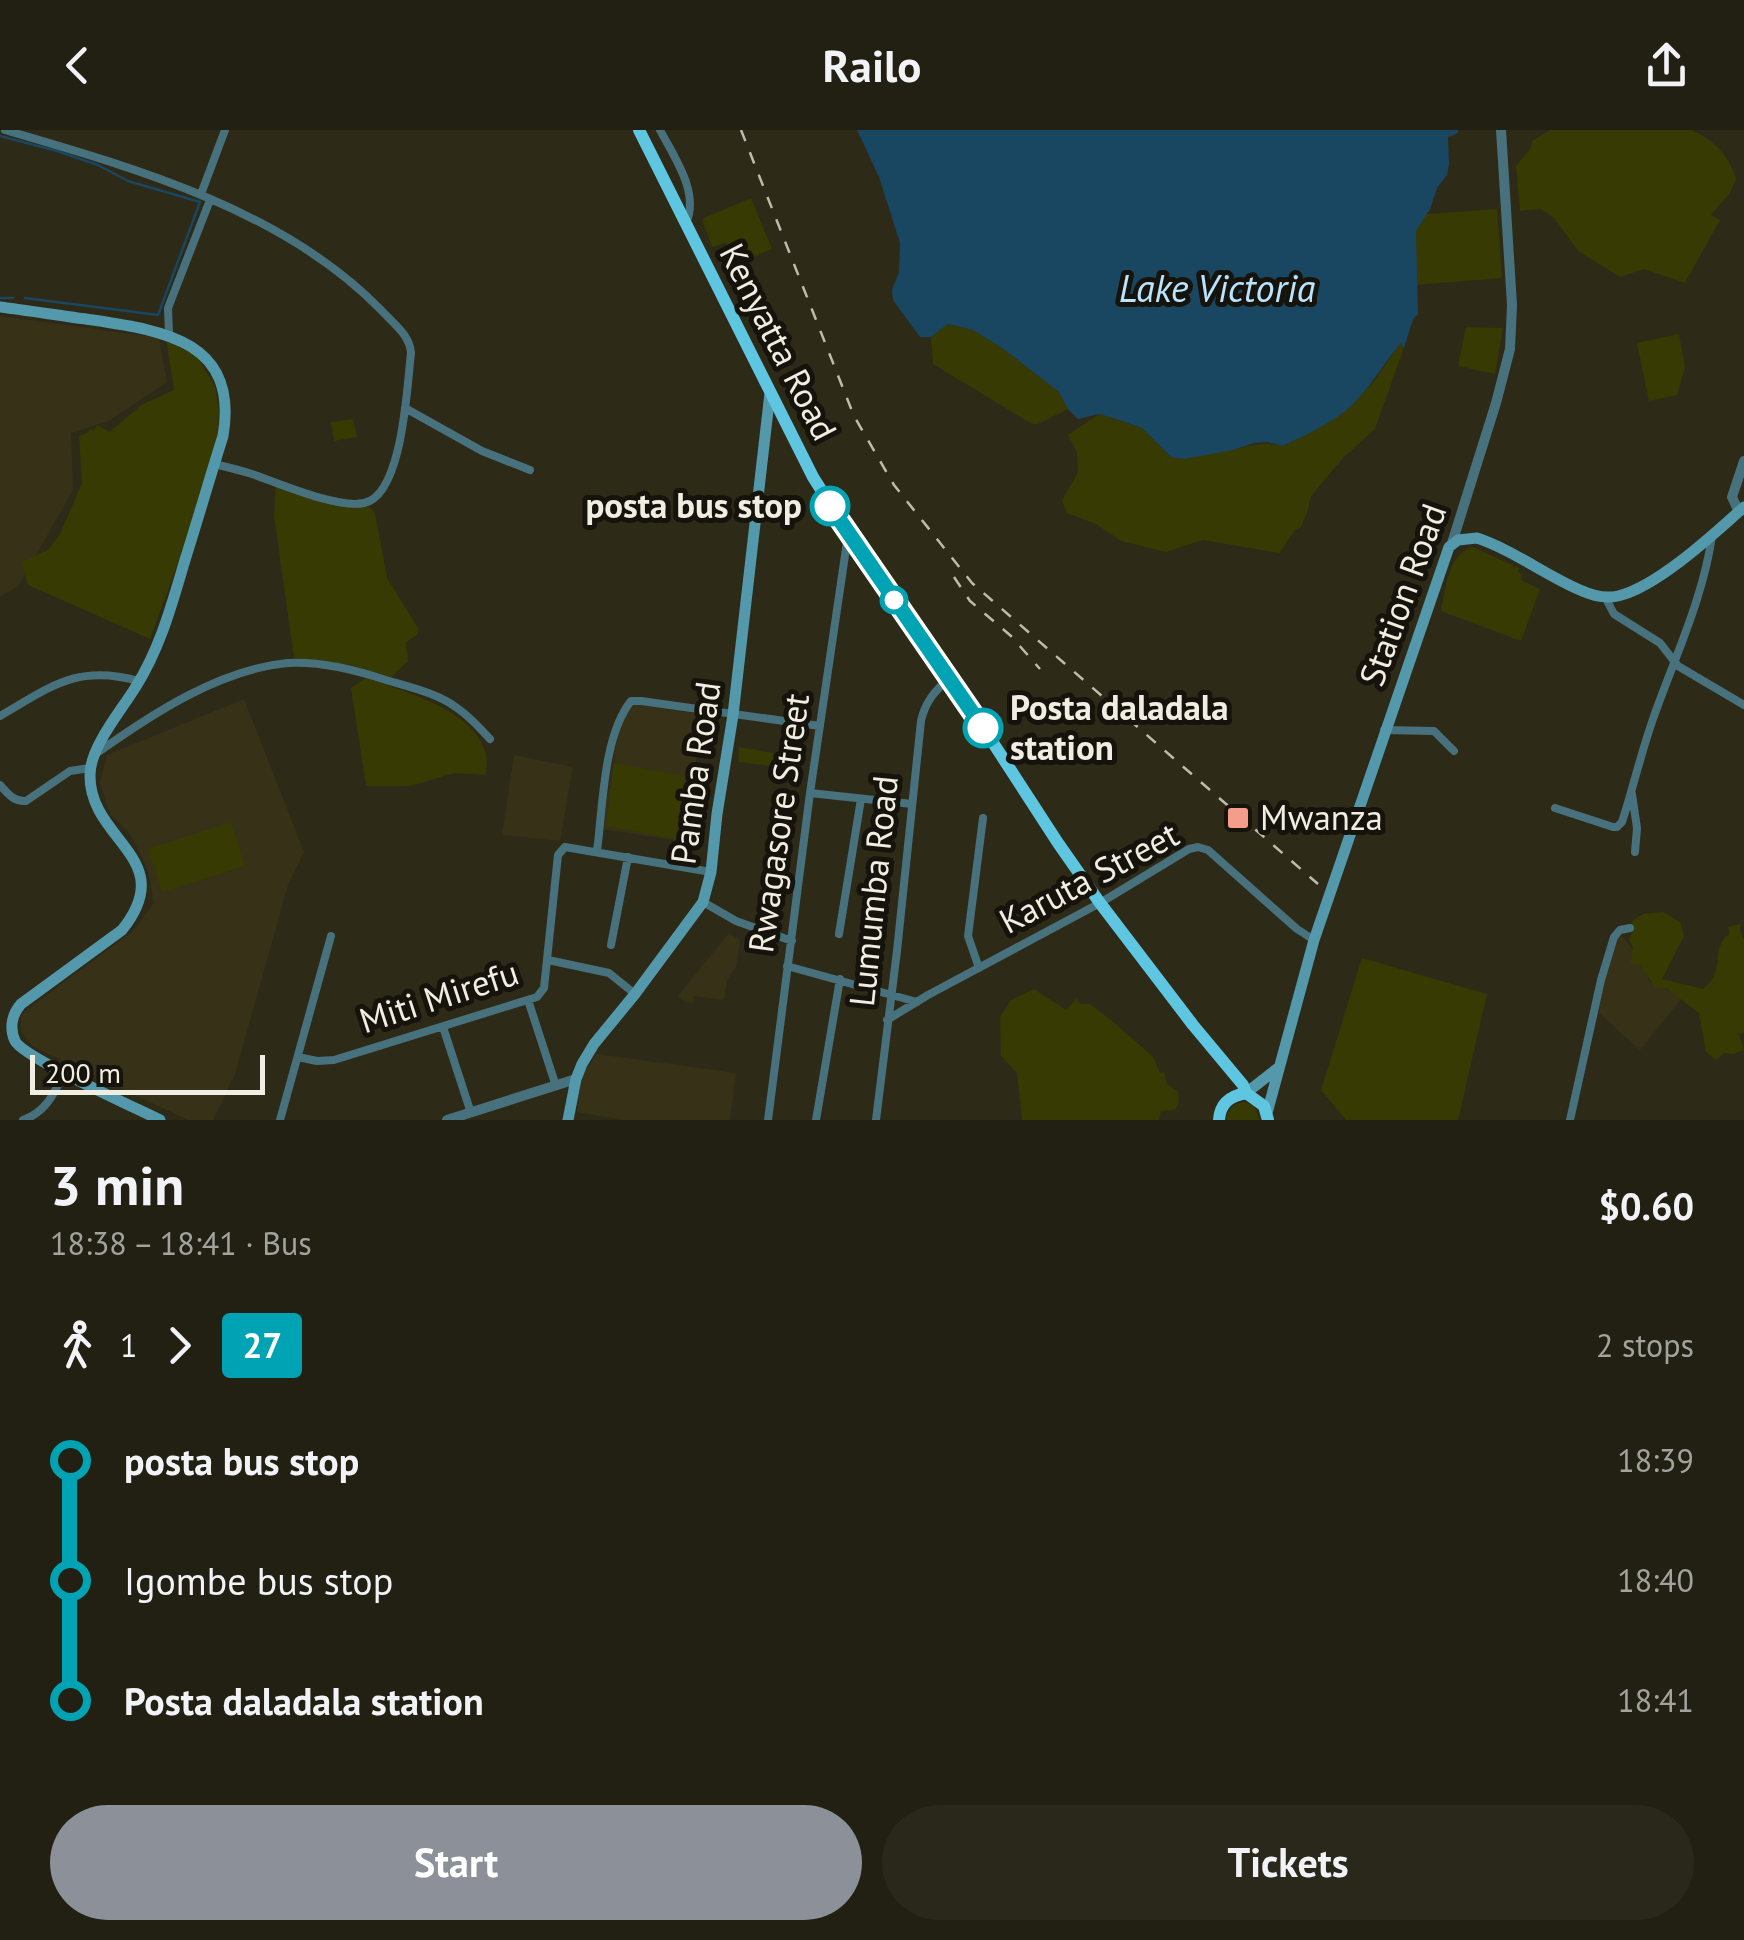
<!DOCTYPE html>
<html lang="en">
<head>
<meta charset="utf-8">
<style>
	:root { --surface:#222012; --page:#2a281b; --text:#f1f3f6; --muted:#a2a39f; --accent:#8c9099 }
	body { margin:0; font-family:"PT Sans",sans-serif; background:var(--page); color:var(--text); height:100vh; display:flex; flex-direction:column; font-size:38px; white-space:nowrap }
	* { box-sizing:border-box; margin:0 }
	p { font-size:32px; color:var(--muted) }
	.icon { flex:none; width:55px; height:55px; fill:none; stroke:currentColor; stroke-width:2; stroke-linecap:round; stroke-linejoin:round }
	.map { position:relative; height:990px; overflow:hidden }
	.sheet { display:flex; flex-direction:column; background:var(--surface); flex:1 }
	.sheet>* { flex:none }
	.badge { padding:0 20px; border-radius:8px; font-size:35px; line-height:65px }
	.scale { position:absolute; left:30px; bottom:25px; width:235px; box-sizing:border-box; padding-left:10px; border:5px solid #f0ede2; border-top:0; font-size:28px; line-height:35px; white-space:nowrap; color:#f0ede2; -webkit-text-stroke:8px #15130b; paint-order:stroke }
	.map>.badge { position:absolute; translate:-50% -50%; box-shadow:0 0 0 5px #fff }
	.legs { display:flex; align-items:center; gap:15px; height:110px; padding:0 50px; font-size:32px }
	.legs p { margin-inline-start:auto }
	.summary { display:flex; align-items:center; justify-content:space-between; height:170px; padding:0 50px }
	h1 { font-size:55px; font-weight:700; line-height:75px }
	.cta { display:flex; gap:20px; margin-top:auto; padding:20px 50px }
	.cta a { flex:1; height:115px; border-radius:60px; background:var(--accent); color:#fff; font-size:40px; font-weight:700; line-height:115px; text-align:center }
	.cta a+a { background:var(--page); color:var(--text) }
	ul { padding:0 50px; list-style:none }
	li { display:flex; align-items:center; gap:35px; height:120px; font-size:38px }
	li i { display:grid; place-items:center; width:15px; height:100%; margin:0 12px; background:currentColor }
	li i::after { content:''; width:25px; height:25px; margin:-12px; border:8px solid; border-radius:50%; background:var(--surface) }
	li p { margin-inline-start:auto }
	li:first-child i { background:linear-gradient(#0000 50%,currentColor 0) }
	li:last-child i { background:linear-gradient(currentColor 50%,#0000 0) }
	header { display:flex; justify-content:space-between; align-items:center; height:130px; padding:0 50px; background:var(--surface); font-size:45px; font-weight:700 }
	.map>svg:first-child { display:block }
</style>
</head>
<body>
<header><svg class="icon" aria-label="back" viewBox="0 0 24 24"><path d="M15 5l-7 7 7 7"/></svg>Railo<svg class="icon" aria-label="share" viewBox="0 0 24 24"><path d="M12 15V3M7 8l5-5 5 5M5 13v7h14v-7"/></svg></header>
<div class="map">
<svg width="1744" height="990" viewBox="0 0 1744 990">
	<rect width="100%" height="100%" fill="#2e2a18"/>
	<path fill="#373118" d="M0,186l159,22 8,44 -59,39 -37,12 2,57 -55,97 -18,9z
		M244,569l60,153 -16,33 -53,189 -22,46h-25l-156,-74 -11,-15v-17l111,-82 22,-29 -6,-32 -17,-36 -21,-21 -10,-31 7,-28z
		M631,574l75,11 -27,126 -77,-12 17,-101z
		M514,625l59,12 -13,74 -58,-6z
		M729,803l11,7 -4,27 -9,13 -3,20 -30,-4 -1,7 -8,-1 -7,-6z
		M1622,806l19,24 8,21 34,16 -43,53 -41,-37 -1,-11 20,-64z
		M597,924l139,19 -6,47h-104l-49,-8 5,-37z"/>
	<path fill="#373a02" d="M1550,0h141c23,9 38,26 45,49l-6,14 -19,22 9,5 -35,63 -41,-14 -24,8 -42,-26 -24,-33 -13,-9 -21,2 -4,-45 15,-18 1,-7z
		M751,68l21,51 -37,15 -9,-21 -14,4 -10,-28z
		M1497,79l5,69 -88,7v-70z
		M948,194l25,6 29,18 58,44 8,17 -30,15h-6l-99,-60 -2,-27z
		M1466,197l37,1 -8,46 -37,-8z
		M1679,204l6,33 -8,28 -28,6 -12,-58z
		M166,208l30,17 19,31 4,24 -2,35 -26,83 -41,111 -122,-54 -7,-23 27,-12 12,-16 22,-51 -3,-47 8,-3 3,-4 4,1 3,-5 13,7 31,-27 33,-15z
		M1401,213l3,5 -29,81 -32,29 -32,38 -3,14 -7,17 -6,3 -16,23 -76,-13 -37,12 -45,-11 -25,-17 -29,-11 -5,-12 16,-29 -1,-20 -9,-17 31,-21 43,14 29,29c21,-3 44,-3 64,-8 18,-4 28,-8 47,-3 35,-15 65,-35 91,-64 9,-11 17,-26 28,-39z
		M353,289l4,18 -23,4 -3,-19z
		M276,354l70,21h22l7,8 12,65 31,50v6l-12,8 2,19 -17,16 -41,-12 -56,-7 -20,-143z
		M1473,417l46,21 -1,4 4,2 -1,6 19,9 -19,52 -80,-30c5,-23 7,-58 32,-64z
		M366,548c37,13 106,31 119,73 3,7 1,16 1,24l-31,-2 -45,13h-44l-15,-98z
		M739,617l35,6 -3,13 -33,-4z
		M614,633l71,13 -10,63 -69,-13z
		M231,692l14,44 -83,26 -14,-43z
		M1663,782l17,10 4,14 -22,43 41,10c25,-19 5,-39 27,-56l-2,-6 13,-3 -1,6 4,9v93l-5,2 5,16 -11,4 -9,-1 -8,7 -10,-8 -7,-39 -33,-25h-11c-3,-10 -11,-12 -14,-23l-11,-1 3,-16 -4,-9 4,-8 -1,-10 11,-7z
		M1362,828l125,36 -29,126h-112l-25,-30z
		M1034,859l32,21 11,-12 3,6h10l21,16 42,37 7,16 4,-1 3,12 11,8 1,10 -4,8 -14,1 -2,9h-137l-5,-47 -16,-17 -1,-39 11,-17z
		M1245,972l9,4 6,14h-34c2,-11 7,-17 19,-18z"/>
	<path fill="#194660" d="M857,0h601v3l-10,4 1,27 -2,11 -10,13 -7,21 -14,22 2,83 -5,5 -9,29 -3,-5c-18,21 -31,45 -50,63 -17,16 -48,31 -69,40l-14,-4 -14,1 -21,7 -49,9 -13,-2 -29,-29 -23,-8 -20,-6 -21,5 -10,-10 -9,-17 -57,-44 -29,-18 -25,-6 -17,13h-11l-27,-37 -1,-10 7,-18 1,-29 -21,-66z"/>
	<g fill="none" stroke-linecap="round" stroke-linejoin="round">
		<path stroke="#194660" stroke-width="2.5" d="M0,6l57,15 41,14 30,16 72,21 -42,113 -133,-17
			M0,168h13"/>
		<path stroke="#47717c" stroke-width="8" d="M5,0c130,38 279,80 376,180 12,13 29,25 30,43 -4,32 -8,142 -47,150 -26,6 -86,-20 -112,-29 -13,-4 -25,-7 -38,-10
			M660,0c14,27 40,63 26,93
			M201,64l24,-64
			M169,204l-1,-26 42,-108
			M405,278l77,43 48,19
			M1605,467l9,17 46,29 18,23 66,39
			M0,586c52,-30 77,-52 139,-35
			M1384,600l50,1 20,20
			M97,623c55,-39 123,-84 191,-90 32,-2 68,7 98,17 23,7 51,13 71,28 12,8 23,20 33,31
			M0,655c8,9 14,17 26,16l44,-30 20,-3
			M810,663l102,11
			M1632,664l5,34 -2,24
			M1555,678l58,19h4l5,-5c11,-34 19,-69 31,-103 21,-60 50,-120 59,-183
			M597,721c6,-44 6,-115 34,-150h10l179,25
			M703,772l33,19 56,20
			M839,804l22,-135
			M611,815l17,-88
			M548,830l61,13 26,21
			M787,836l130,36
			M979,838l-11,-32 15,-118
			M528,870l28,86
			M887,890l41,-25 172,-92 89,-54 9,-2 10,3 89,79 17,11
			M443,897l28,86
			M298,927l19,4 17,-1 203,-63 7,-9 14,-133 7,-8 146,25
			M23,990c23,-8 31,-26 41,-47
			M280,990l51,-184
			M768,990l42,-327 38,-258
			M816,990l24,-141
			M876,990l21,-169 24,-230c4,-19 14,-30 28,-43
			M1570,990l31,-140 13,-43 6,-7 10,-2"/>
		<path stroke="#47717c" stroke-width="10" d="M1739,382l-7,-15 12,-36
			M1452,413l44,-140 14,-54 2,-44 -11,-175
			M447,990l129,-41"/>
		<path stroke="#5399ab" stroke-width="11" d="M0,177c31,4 62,9 93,13 73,11 146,22 130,116 -13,41 -25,83 -38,124 -13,44 -25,89 -50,128 -14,23 -45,59 -45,87 -1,66 90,83 32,155l-101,74c-9,10 -12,24 -6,37 9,17 121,67 145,79
			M1246,963l32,-25
			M1267,983l47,-173 135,-393 9,-7 19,-2c36,12 68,37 103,52 13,6 25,9 38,6 39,-9 96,-62 126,-89
			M568,990l8,-41 6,-15 12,-20 41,-50 68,-92 8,-30 6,-58 16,-99 37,-322"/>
		<path stroke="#5ec6e0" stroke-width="12" d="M639,0l174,347 36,57 126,181 83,128 42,60 93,122 50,60 3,8
			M1219,990c1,-17 11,-24 27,-27l18,13 4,14"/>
		<path stroke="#bebbae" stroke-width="2.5" stroke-dasharray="12 12" stroke-linecap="butt" d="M741,0l113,286 40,69 78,98 346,301
			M954,447l16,24 41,35 29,33"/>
	</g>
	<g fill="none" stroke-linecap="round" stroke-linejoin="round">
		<defs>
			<path id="line-1" d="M830,376l153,222"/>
		</defs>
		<use href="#line-1" stroke="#fff" stroke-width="22"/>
		<use href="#line-1" stroke="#00a3b4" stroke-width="15"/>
	</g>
	<g fill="#fff" stroke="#00a3b4" stroke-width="5">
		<circle cx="830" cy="376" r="18"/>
		<circle cx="894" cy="470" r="12"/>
		<circle cx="983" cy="598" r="18"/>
	</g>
	<rect fill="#f49d8b" stroke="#15130b" stroke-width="4" x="1226" y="676" width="24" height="24" rx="5"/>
	<g text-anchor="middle" stroke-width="10" stroke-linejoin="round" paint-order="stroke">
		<g font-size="35" fill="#f0ede2" stroke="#15130b">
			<text transform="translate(778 212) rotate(63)" y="12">Kenyatta Road</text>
			<text transform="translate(1403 465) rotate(-70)" y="12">Station Road</text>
			<text transform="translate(696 643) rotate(-82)" y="12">Pamba Road</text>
			<text transform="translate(779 693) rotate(-82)" y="12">Rwagasore Street</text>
			<text transform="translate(1089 748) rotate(-28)" y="12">Karuta Street</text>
			<text transform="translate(874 761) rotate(-84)" y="12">Lumumba Road</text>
			<text transform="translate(439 867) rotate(-18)" y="12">Miti Mirefu</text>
		</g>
		<g font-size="35" font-weight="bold" fill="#f0ede2" stroke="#15130b" text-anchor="end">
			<text x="802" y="388">posta bus stop</text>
			<text x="1010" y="590" text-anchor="start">Posta daladala<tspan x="1010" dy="40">station</tspan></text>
		</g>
		<g font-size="35" fill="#f0ede2" stroke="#15130b" text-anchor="start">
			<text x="1260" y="700">Mwanza</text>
		</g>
		<g font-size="38" font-style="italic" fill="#bae3fe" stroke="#15130b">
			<text x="1217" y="172">Lake Victoria</text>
		</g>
	</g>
</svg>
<div class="scale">200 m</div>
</div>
<section class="sheet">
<div class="summary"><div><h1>3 min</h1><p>18:38 – 18:41 · Bus</p></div><b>$0.60</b></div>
<div class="legs"><svg class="icon" aria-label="walk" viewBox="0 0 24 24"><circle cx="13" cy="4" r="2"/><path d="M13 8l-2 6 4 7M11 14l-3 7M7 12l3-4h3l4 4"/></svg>1<svg class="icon" aria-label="forward" viewBox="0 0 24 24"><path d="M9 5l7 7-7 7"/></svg><b class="badge" style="background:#00a3b4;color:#fff">27</b><p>2 stops</p></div>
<ul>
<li><i style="color:#00a3b4"></i><b>posta bus stop</b><p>18:39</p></li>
<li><i style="color:#00a3b4"></i><span>Igombe bus stop</span><p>18:40</p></li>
<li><i style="color:#00a3b4"></i><b>Posta daladala station</b><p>18:41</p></li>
</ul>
<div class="cta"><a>Start</a><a>Tickets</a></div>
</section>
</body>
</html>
